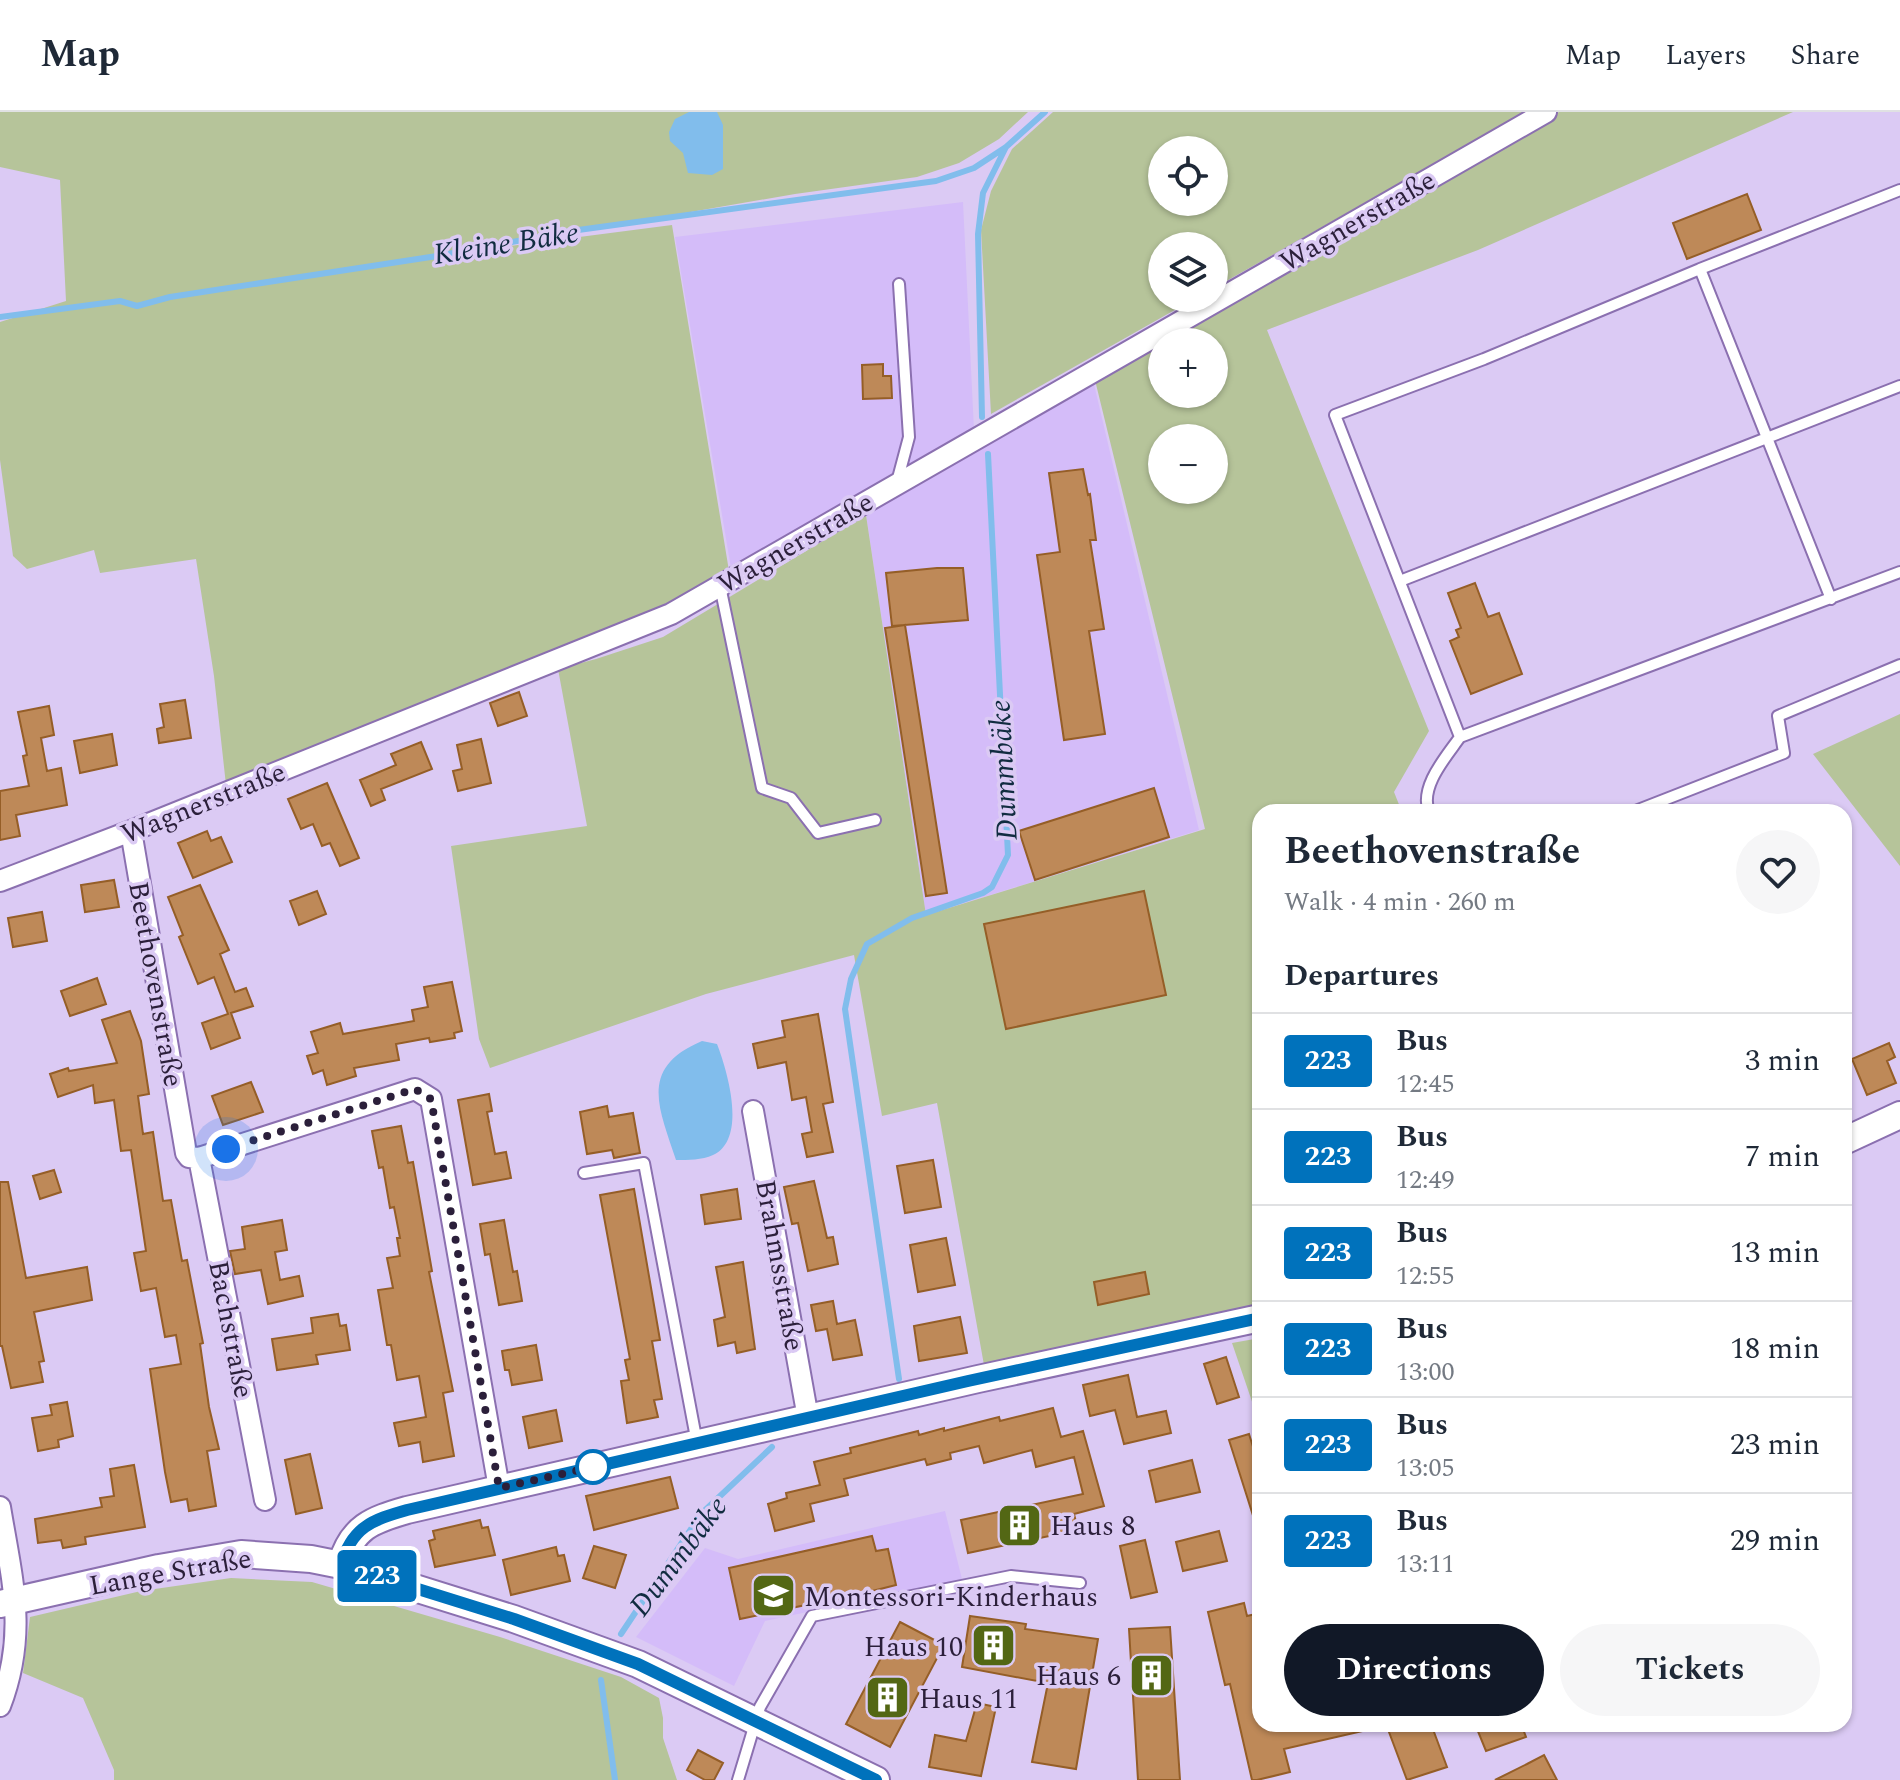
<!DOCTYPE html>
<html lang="en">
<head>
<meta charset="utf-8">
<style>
	:root { --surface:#fff; --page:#f6f6f7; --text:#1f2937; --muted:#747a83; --line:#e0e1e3; --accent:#111827 }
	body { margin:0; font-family:Spectral,serif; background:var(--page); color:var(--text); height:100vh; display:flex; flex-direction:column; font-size:30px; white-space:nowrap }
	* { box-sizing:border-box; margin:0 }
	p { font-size:26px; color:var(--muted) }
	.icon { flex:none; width:44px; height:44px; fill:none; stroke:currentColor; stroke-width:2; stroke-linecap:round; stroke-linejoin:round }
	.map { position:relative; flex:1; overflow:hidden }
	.panel { position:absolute; left:1252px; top:692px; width:600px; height:928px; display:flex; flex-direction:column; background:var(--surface); border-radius:24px; box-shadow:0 2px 6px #0004 }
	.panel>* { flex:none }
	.badge { padding:0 16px; border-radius:6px; font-size:28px; line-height:52px }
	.fabs { position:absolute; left:1148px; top:24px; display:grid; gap:16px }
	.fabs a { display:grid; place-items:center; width:80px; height:80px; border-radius:50%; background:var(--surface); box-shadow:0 2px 6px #0004; font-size:40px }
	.you { position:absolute; width:40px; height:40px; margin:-20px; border:6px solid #fff; border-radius:50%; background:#1a73e8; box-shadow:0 0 0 12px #1a73e833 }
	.map>.badge { position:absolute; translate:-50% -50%; box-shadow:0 0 0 4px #fff }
	h2 { padding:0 32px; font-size:30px; line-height:72px }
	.round { display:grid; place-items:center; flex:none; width:84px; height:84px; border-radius:42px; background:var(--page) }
	.summary { display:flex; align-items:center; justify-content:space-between; height:136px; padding:0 32px }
	h1 { font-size:38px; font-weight:700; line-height:60px }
	.primary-button { display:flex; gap:16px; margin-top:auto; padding:16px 32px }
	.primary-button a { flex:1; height:92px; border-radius:48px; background:var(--accent); color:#fff; font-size:32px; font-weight:700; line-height:92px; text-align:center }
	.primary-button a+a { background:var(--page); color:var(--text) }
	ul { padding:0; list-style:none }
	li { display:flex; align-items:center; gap:24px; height:96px; padding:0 32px; border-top:2px solid var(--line) }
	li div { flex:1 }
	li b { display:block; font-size:30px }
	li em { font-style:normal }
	li .badge { min-width:88px; font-weight:700; text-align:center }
	header { display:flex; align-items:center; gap:48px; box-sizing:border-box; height:112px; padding:0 40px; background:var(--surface); border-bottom:2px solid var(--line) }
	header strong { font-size:38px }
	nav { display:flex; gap:44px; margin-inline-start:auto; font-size:28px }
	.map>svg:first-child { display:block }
</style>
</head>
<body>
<header>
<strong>Map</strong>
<nav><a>Map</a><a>Layers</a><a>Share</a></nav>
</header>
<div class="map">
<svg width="1900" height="1668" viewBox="0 0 1900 1668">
	<rect width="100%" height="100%" fill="#dbcaf4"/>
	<path fill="#d4bcf9" d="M963,90l12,249 118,-71 106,450 -273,85 -63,-421 -132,74 -56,-331z
		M945,1399l17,68 -197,42 -31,65 -98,-49 69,-89 33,11z"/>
	<path fill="#b6c49a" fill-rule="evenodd" d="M0,0h1028l-29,27 -40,24 -42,14 -122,17 -347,60 224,-29 57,346 -70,36 -83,34 -21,13 -329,131 -12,-109 -18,-117 -96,14 -6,-23 -67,19 -14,-13 -13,-96v-138l66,-21 -6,-121 -60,-13z
		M1053,0h473l-312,176v-42h-52v52h34l-205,116 -10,-184 10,-39 21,-42zM1162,38h52v52h-52z
		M1559,0h234l-315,138 -211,80 162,401 -35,61 8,20h-142v494l-276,59 -47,-262 -55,13 -28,-161 -148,39 -216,74 -11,-29 -28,-193 136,-20 -29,-157 38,-10 67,-22 203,-122 60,400 279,-86 -111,-453zM1162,230h52v52h-52zM1162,326h52v52h-52zM1144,779l22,104 -182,-71z
		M1900,602v152l-87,-112z
		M1260,1226v87l-28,-82z
		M231,1466l81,4 188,55 121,40 38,21 4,20v20l14,42h-563v-10l-31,-72 -60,-25 7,-56 111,-26z"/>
	<path fill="#81bdec" d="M689,0h28l6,13v44l-11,6 -24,-2 -5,-20 -13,-12 -1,-9 6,-13z
		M702,929l15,3c10,26 31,95 -4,111 -11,5 -25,5 -37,5 -17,-52 -38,-92 26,-119z"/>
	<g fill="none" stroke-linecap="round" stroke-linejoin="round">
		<path stroke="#81bdec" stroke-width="6" d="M0,205l120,-16 17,5 33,-9 267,-41 134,-25 365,-50 38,-13 32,-21
			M982,305l-4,-183 5,-41 23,-46 39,-35
			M899,1267l-54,-370 6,-30 16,-35 45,-26 71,-25 9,-6 16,-32 -20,-401
			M621,1522l80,-120 71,-67
			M601,1568l14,100"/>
	</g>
	<path fill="#be8958" stroke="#955e27" stroke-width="2" d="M1747,82l14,36 -74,29 -14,-36z
		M883,252v12h8l1,22 -29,1 -1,-34z
		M1083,357l5,26 2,-1 6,46h-6l14,89 -15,2 16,103 -41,6 -27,-185 23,-3 -11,-79z
		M937,456h26l5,52 -76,6 -6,-53z
		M1475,471l13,34 11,-4 23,61 -51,20 -21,-53 9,-4 -3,-7 5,-2 -13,-35z
		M905,513l42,268 -21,3 -41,-268z
		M519,580l8,24 -29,10 -8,-23z
		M185,588l6,38 -32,5 -2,-14 7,-2 -4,-23z
		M49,594l5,29 -13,3 6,33 14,-3 6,37 -51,10 4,21 -20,4v-49l29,-5 -6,-30 4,-1 -9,-43z
		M112,622l5,31 -37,8 -6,-32z
		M481,627l10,44 -33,8 -5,-20 9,-2 -5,-24z
		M421,630l11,27 -51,20 4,11 -14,6 -11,-26 36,-15 -5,-11z
		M327,671l32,75 -19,8 -10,-23 -8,3 -9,-22 -12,5 -13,-30z
		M1154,676l15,49 -134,43 -16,-49z
		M207,719l4,10 10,-4 11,25 -39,16 -15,-35z
		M114,768l5,27 -34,5 -4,-27z
		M200,773l29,65 -9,4 15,38 11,-4 7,18 -22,7 9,25 -29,11 -9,-26 26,-9 -14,-37 -16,7 -19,-47 4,-2 -15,-38z
		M317,779l9,23 -27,11 -9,-24z
		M1144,779l22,104 -160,34 -22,-105z
		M42,800l5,29 -34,6 -5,-29z
		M97,866l9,26 -36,12 -9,-25z
		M452,870l10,49 -8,2 1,5 -25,4 -1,-4 -33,6 3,16 -45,8 2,8 -29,9 -4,-15 -10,4 -6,-18 11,-3 -7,-21 29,-9 3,11 71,-13 -2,-11 16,-3 -4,-20z
		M130,899l11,30 8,53 -11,2 5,38 10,-2 10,69 8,-1 11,61 5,-1 16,83 -3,1 9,63 10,42 -12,2 9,55 -27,5 -2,-12 -16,3 -6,-30 -15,-103 31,-5 -5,-29 -11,2 -9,-49 -15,3 -7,-38 12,-2 -15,-101 -10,1 -7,-51 -19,3 -2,-18 -35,12 -8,-23 18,-6 1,3 48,-8 -15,-43z
		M818,902l15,88 -10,2 10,48 -26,5 -5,-23 10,-2 -6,-35 -14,3 -6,-38 -28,6 -5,-24 32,-7 -3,-16z
		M1889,931l6,14 -8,4 9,22 -29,12 -15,-36z
		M251,970l12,30 -40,13 -11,-29z
		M489,982l3,17 -5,1 8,42 11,-2 5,26 -38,7 -15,-85z
		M607,994l2,11 24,-4 7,40 -26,5 -2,-8 -25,4 -7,-42z
		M401,1014l7,37 5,-1 19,109 -3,1 24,119 -10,2 11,63 -31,6 -3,-20 -21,4 -5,-23 32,-6 -7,-41 -22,4 -6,-35h-4l-9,-55 15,-2 -6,-30 13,-2 -3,-18h3l-6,-31 -4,1 -7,-41 -4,1 -7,-37z
		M933,1048l8,47 -36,6 -8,-47z
		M54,1058l7,22 -21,7 -7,-23z
		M814,1069l13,57 6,-1 5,27 -30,7 -10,-48 -6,1 -8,-37z
		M0,1070h8l18,96 61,-11 5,33 -58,12 10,49 -5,1 4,20 -32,6 -9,-42h-2z
		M634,1077l26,151 -8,1 10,58 -8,1 4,17 -31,6 -6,-42 8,-1 -4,-20 5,-1 -30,-164z
		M737,1077l4,30 -36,5 -4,-29z
		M282,1108l5,30 -12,2 5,28 19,-4 4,20 -35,8 -7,-34 -26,4 -5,-23 15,-2 -3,-22z
		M504,1108l9,52 4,-1 5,30 -23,4 -9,-51 -5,1 -5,-31z
		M946,1126l9,47 -37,7 -8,-47z
		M743,1150l12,87 -18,4 -2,-11 -17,4 -4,-26 11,-3 -9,-50z
		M1145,1160l4,22 -51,11 -4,-23z
		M833,1189l4,23 18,-4 7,35 -29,5 -6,-31 -11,2 -5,-26z
		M338,1202l2,12 6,-1 4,25 -34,5 2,9 -41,6 -5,-31 41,-6 -2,-15z
		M960,1205l7,36 -48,8 -5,-35z
		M536,1233l6,35 -30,5 -3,-15h-4l-3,-19z
		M1226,1245l13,40 -22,7 -13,-40z
		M1128,1263l9,42 29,-6 5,22 -47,11 -9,-34 -25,6 -7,-31z
		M67,1290l6,34 -15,4 1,7 -21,4 -6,-33 20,-3 -2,-10z
		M1053,1296l8,29 22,-6 21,75 -30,8 4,16 -110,23 -7,-33 122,-26 -9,-37 -38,10 -4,-17 -48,13 -5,-17 -29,7 1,6 -24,6 -2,-6 -81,20 4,16 -38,9 4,17 -39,10 -7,-27 19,-6 -1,-5 34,-8 -6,-23 37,-9 -1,-5 68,-17 1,4 25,-7v3l55,-14 1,4z
		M556,1298l6,31 -33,7 -6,-31z
		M1249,1322l11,35v58l-3,1 -28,-88z
		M310,1342l12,54 -26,6 -11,-54z
		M1192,1348l8,32 -44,10 -7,-31z
		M134,1353l11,62 -60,10 1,7 -23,4 -2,-8 -23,3 -3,-24 67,-12 -2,-9 14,-2 -4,-27z
		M670,1365l8,31 -84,22 -8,-34z
		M480,1408l2,8 6,-1 7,28 -60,12 -6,-26 6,-2 -2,-8z
		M1219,1419l8,30 -44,10 -7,-29z
		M872,1424l4,15 12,-2 8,36 -75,19 -1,-2 -80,17 -11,-51z
		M1145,1428l12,52 -26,6 -11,-52z
		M594,1434l32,9 -11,33 -32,-10z
		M556,1435l2,9 6,-1 6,26 -59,14 -8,-35z
		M1244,1491l3,13 13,-3v111h106l1,6 -83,19 6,23 -33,8h-5l-22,-96 -5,1 -17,-73z
		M970,1504l56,8 -1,5 73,10 -22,130 -44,-7 16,-79 -86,-16z
		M900,1510l44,23 -54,102 -44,-23z
		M1170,1515l10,153h-42l-9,-151z
		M977,1591l19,4 -15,69 -52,-9 6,-32 31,6z
		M1386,1612h45l16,43 -40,13z
		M1475,1612h46l5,13 -40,14z
		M698,1638l25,13 -9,17h-9l-18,-10z
		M1544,1643l13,25h-62l32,-16z"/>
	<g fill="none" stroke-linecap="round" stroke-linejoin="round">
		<defs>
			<path id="service" d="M1700,157l200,-79
				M897,370l12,-45 -10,-153
				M1400,469l500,-195
				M720,474l42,202 29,10 27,35 57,-13
				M1460,625l-125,-322 149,-56 216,-90 131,330
				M1429,700c-10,-25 17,-55 31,-75l440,-165
				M1633,700l151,-59 -6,-37 122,-51
				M584,1061l60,-10 53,280
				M738,1668l22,-73 52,-91 199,-40 69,7"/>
			<path id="minor" d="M131,719l55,322 3,4 10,1 216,-69 16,10 68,389
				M0,769l131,-50 540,-217 875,-502
				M753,999l55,307
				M199,1046l66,342
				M0,1395c12,73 28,126 0,199"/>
			<path id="tertiary" d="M1844,1029l56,-26
				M341,1453c11,-38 31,-45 66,-55l571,-131 282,-61
				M0,1492l159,-36 82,-14 70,5 30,6 173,54 124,45 238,116"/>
		</defs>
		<use href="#service" stroke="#8b70b0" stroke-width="14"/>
		<use href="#minor" stroke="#8b70b0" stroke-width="24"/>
		<use href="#tertiary" stroke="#8b70b0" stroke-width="30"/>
		<use href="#service" stroke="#fff" stroke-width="10"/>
		<use href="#minor" stroke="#fff" stroke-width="20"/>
		<use href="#tertiary" stroke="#fff" stroke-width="26"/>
	</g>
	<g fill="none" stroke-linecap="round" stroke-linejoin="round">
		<defs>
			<path id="line" d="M876,1668l-238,-116 -124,-45 -173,-54c11,-38 31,-45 66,-55l561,-129 292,-63"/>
		</defs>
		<use href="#line" stroke="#fff" stroke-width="18"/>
		<use href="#line" stroke="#0072bc" stroke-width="12"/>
		<path stroke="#2b1f3a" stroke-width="8" stroke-dasharray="0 14.4" d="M226,1037l189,-60 16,10 68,389 103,-23 -9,2"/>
	</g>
	<defs>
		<symbol id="building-square" viewBox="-11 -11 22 22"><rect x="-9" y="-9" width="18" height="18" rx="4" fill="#536714" stroke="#dbcaf4"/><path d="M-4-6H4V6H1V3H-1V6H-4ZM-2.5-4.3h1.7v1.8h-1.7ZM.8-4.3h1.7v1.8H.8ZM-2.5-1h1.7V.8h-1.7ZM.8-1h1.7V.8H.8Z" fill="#fff"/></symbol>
		<symbol id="school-square" viewBox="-11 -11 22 22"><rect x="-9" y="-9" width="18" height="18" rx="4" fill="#536714" stroke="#dbcaf4"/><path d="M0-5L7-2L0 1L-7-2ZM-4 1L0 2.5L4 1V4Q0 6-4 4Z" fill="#fff"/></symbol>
	</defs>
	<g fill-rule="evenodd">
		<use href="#building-square" x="994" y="1388" width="51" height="51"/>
		<use href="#school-square" x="748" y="1458" width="51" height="51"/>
		<use href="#building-square" x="968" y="1508" width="51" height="51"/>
		<use href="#building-square" x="1126" y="1538" width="51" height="51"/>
		<use href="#building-square" x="862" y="1560" width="51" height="51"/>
	</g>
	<circle fill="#fff" stroke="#0072bc" stroke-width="4" cx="593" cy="1355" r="16"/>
	<g text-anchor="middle" stroke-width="7" stroke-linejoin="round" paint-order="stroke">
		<g font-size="28" fill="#2b1f3a" stroke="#dbcaf4">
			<text transform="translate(1357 108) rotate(-30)" y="10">Wagnerstraße</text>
			<text transform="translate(795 430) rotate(-30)" y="10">Wagnerstraße</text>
			<text transform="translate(203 690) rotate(-22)" y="10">Wagnerstraße</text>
			<text transform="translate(157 872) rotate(80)" y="10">Beethovenstraße</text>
			<text transform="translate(781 1153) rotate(80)" y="10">Brahmsstraße</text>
			<text transform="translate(232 1217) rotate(79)" y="10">Bachstraße</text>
			<text transform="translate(170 1459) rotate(-10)" y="10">Lange Straße</text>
		</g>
		<g font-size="28" fill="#2b1f3a" stroke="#dbcaf4" text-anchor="start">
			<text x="1050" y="1423">Haus 8</text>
			<text x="804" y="1494">Montessori-Kinderhaus</text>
			<text x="963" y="1544" text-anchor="end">Haus 10</text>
			<text x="1121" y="1573" text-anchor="end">Haus 6</text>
			<text x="919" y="1596">Haus 11</text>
		</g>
		<g font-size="30" font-style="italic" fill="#112c40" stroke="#dbcaf4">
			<text transform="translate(506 131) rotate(-9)" y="10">Kleine Bäke</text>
			<text transform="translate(1003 658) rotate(-93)" y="10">Dummbäke</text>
			<text transform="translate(678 1444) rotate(-53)" y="10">Dummbäke</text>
		</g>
	</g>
</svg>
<div class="fabs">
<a><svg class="icon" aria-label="locate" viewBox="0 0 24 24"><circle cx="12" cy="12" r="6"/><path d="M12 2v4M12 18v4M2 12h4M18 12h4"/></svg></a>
<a><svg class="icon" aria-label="layers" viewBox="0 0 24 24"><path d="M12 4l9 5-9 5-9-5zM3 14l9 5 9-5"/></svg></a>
<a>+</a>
<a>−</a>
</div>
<div class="you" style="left:226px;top:1037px"></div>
<b class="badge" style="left:377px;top:1464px;background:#0072bc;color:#fff">223</b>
<section class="panel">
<div class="summary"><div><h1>Beethovenstraße</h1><p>Walk · 4 min · 260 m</p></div><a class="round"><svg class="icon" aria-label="heart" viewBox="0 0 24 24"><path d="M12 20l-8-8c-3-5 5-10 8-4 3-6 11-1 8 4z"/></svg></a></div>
<h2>Departures</h2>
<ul>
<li><span class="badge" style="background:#0072bc;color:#fff">223</span><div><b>Bus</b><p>12:45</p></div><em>3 min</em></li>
<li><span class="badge" style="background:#0072bc;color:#fff">223</span><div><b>Bus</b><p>12:49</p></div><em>7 min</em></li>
<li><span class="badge" style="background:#0072bc;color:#fff">223</span><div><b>Bus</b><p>12:55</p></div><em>13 min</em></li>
<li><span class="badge" style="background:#0072bc;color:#fff">223</span><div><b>Bus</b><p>13:00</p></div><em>18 min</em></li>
<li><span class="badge" style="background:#0072bc;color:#fff">223</span><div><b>Bus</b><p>13:05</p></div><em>23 min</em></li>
<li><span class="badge" style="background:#0072bc;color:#fff">223</span><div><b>Bus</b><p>13:11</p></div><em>29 min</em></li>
</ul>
<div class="primary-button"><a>Directions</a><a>Tickets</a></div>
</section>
</div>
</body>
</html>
